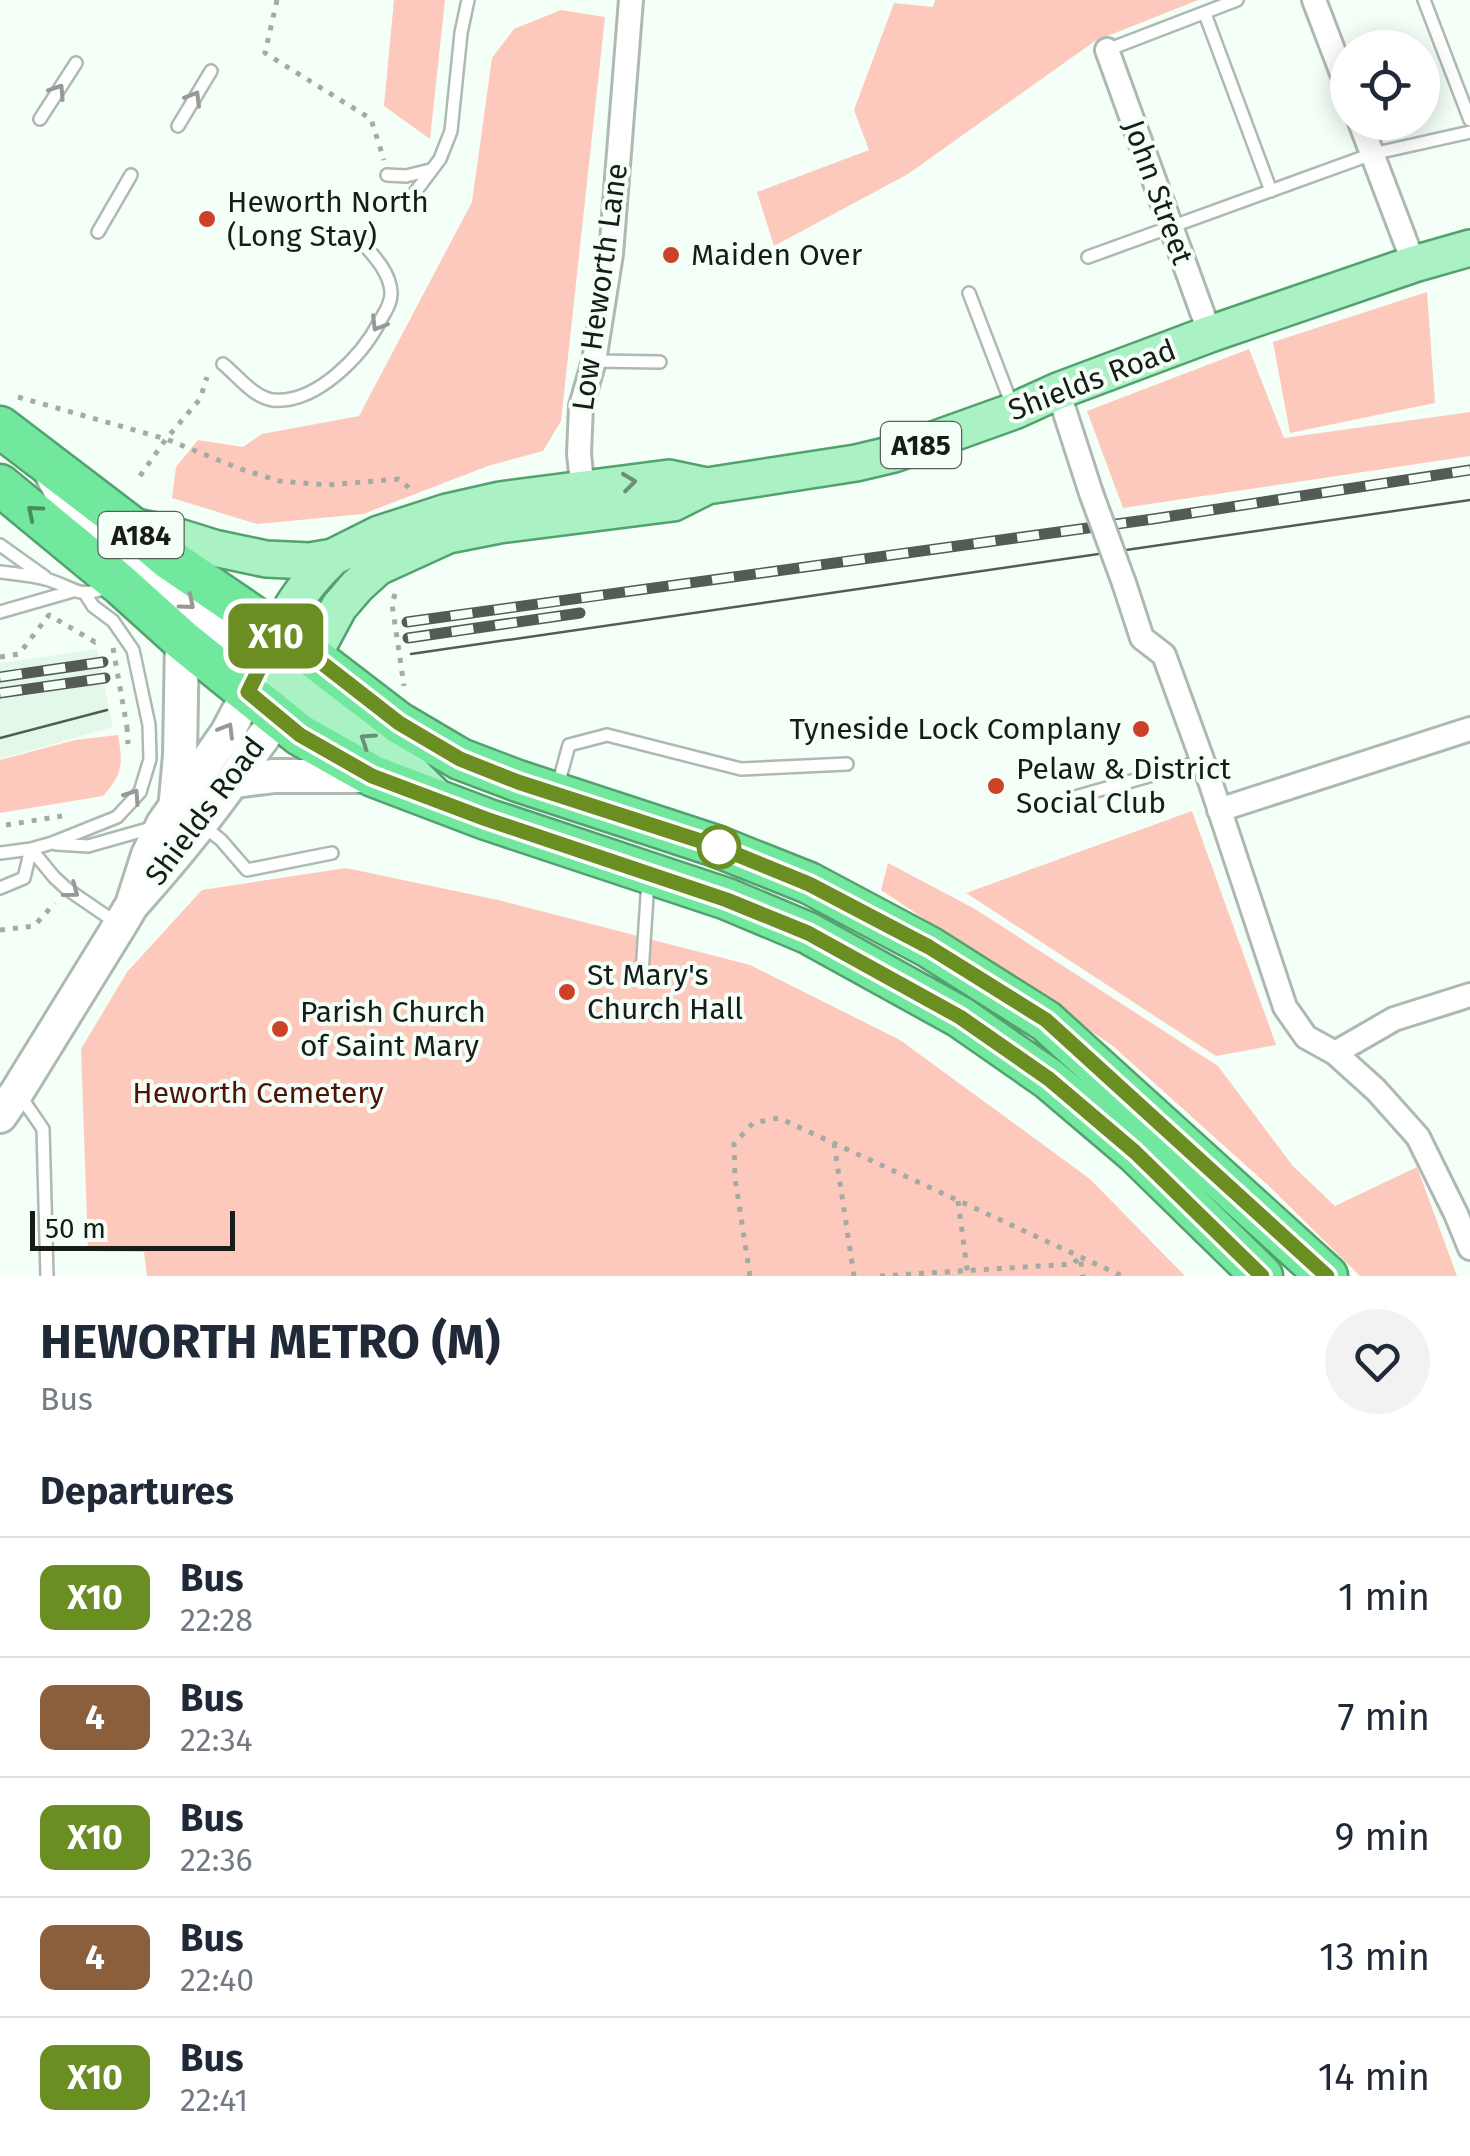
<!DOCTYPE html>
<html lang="en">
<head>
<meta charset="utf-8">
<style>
	:root { --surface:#fff; --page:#f2f2f3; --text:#1f2937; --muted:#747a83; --line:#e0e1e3 }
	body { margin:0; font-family:"Fira Sans",sans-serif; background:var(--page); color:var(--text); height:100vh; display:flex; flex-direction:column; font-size:38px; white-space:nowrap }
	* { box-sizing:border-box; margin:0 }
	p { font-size:32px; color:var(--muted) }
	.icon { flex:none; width:55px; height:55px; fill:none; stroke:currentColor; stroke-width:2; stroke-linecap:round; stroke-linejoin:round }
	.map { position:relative; height:1276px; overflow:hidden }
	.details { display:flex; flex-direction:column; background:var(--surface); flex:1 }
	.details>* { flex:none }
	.badge { padding:0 20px; border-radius:15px; font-size:35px; line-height:65px }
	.buttons { position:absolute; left:1330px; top:30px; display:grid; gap:20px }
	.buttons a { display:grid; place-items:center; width:110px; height:110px; border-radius:50%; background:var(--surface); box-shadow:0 5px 25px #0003; font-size:50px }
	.scale { position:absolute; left:30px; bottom:25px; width:205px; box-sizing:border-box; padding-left:10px; border:5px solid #171c18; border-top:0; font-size:28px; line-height:35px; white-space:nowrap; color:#171c18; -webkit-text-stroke:8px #f4fff7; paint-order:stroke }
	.map>.badge { position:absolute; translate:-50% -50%; box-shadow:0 0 0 5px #fff }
	h2 { padding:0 40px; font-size:38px; line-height:90px }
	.round { display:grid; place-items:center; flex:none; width:105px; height:105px; border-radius:52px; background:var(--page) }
	.headline { display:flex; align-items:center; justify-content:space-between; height:170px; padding:0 40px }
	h1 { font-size:48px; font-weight:700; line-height:75px }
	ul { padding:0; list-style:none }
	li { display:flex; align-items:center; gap:30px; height:120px; padding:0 40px; border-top:2px solid var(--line) }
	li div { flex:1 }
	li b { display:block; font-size:38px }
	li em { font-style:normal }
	li .badge { min-width:110px; font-weight:700; text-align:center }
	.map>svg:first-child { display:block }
</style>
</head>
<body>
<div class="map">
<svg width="1470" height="1276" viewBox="0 0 1470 1276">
	<rect width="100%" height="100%" fill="#f4fff7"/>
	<path fill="#e4f8e9" d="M97,649l16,78 -113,32v-96z"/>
	<path fill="#fec9bd" d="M394,0h51l-15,139 -46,-33z
		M935,0h263l-103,41 -187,133 -134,72 -17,-54 112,-42 -15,-40 40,-107 39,4z
		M561,10l44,7 -44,404 -18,30 -55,15 -125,48 -106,10 -85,-26 4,-31 22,-27 45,7 19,-13 97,-18 113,-214 20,-144 22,-29z
		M1427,292l8,111 -145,30 -17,-91z
		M1249,349l35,89 186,-26v44l-347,52 -36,-97z
		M118,735c5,28 5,39 -15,61l-103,17v-53l75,-20z
		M1192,811l84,234 -60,11 -250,-163z
		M888,863l87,46 243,157 74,99 43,41 82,-39 40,109h-97l-89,-88 -158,-142 -232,-156z
		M346,868l152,32 252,65 150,75 190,139 95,97h-1038l-3,-24 -56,-1 -7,-202 46,-77 75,-82z"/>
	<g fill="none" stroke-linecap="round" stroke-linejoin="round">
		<defs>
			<path id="lane" d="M1424,0l46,120
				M1205,14l66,177
				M1107,50l130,-50
				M40,119l36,-56
				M178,126l33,-55
				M387,175l19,1 24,-6
				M410,199l30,-40 11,-28 10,-98 7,-33
				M98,232l33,-57
				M1088,257l284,-103 98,-22
				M969,293l43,112
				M594,361l66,1
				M223,364c14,11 31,34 50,36 43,4 89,-44 107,-79 5,-9 12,-19 11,-29 -1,-20 -18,-37 -31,-52
				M0,545l45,32
				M0,572c16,2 34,3 49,8 34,11 24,18 63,7
				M0,612l73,-21
				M558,785l11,-40 38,-10 134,34 106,-5
				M1075,797l127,-36
				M202,825l19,15 26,30 85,-17
				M56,844l32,2 67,-19
				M31,849l23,28 13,12 51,35
				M0,853l31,-4 21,-6 65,-26 23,-25 10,-33 -1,-34 -16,-75 -20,-29 -20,-15 -7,-11
				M0,888l24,-10 7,-29
				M642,973l6,-92
				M21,1097l22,32 4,147"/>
			<path id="street" d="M1314,0l34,89
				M1107,50l103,284
				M1360,122l54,142
				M1058,391l33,102
				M584,502l-5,-48 2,-48 13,-45 17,-107 20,-254
				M1124,583l18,55 22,17 47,129 74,223 21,30 29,16 41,37 42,47 38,77 14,34
				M1219,810l251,-81
				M1335,1053l59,-34 76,-24"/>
			<path id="secondary" d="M48,467c8,15 16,34 27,46 38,38 210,146 202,199 -2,13 -16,27 -23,38 -37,56 -78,106 -122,155
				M234,781l40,-5h99
				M176,800l4,-45 2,-115
				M0,1116l17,-24 103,-167 12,-20 16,-50 15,-31 64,-91 21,-40"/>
			<path id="primary" d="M130,526l36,7 48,15 52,11 44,2 23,-4 46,-23 68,-22 53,-12 169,-22 38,8
				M277,633l-1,25 11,26 43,32 71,46 37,37
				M267,655c21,-43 31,-64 66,-98
				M277,716l17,-25 45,-84 18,-21 21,-19 70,-32 51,-10 174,-22 34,-17 149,-23 38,-9 120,-43 44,-20 152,-57 204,-70 56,-16"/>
			<path id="highway" d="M0,427l130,99 39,33 144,98 86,66 61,36 58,22 198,65 93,37 120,64 117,74 281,255
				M0,485l121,100 61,55 118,95 73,41 113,43 241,80 81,34 152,84 89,62 86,73 127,124"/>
		</defs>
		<use href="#lane" stroke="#adb9b1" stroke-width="16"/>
		<use href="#street" stroke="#adb9b1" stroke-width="28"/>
		<use href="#secondary" stroke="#adb9b1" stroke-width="38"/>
		<use href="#primary" stroke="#52a16e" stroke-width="40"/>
		<use href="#highway" stroke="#52a16e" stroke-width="45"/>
		<path stroke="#a2aba4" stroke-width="5" stroke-dasharray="5 8" stroke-linecap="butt" d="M277,0l-12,53 106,66 13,41
			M18,397l148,42 72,29 41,13 48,4 72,-6 14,12
			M140,476l26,-37 34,-40 7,-22
			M395,594l-3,10 12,82
			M0,657l19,-3 30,-39 46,27 7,-4
			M127,727l1,17
			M6,825l56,-9
			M0,930l34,-4 21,-23
			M834,1143l20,133
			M958,1201l10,75
			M750,1276l-15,-98 -1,-34 19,-21 26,-5 343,158
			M880,1276l193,-12 7,-7 3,19"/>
		<use href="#lane" stroke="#fff" stroke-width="11"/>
		<use href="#street" stroke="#fff" stroke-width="22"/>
		<use href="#secondary" stroke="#fff" stroke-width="32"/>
		<use href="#primary" stroke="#aaf1c4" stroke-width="35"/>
		<use href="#highway" stroke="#71e89d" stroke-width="40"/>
		<path stroke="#545b56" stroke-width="2.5" d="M411,654l1059,-154
			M0,738l107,-28"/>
		<defs>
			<path id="rail" d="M407,622l746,-103 317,-49
				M408,638l172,-25
				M0,677l103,-15
				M0,693l105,-15"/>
		</defs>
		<use href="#rail" stroke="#545b56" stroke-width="11"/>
		<use href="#rail" stroke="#f4fff7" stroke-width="8" stroke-dasharray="22" stroke-linecap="butt"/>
		<defs>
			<path id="street-bridge" d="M1091,493l33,90"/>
		</defs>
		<use href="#street-bridge" stroke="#adb9b1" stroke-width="28" stroke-linecap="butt"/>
		<path stroke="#a2aba4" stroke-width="5" stroke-dasharray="5 8" stroke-linecap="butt" d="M113,648l14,79"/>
		<use href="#street-bridge" stroke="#fff" stroke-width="22"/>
	</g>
	<defs><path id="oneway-chevron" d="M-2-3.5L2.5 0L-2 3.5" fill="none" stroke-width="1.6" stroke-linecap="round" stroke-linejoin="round" transform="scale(2.5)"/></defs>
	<g stroke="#979997">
		<use href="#oneway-chevron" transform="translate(58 91) rotate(-57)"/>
		<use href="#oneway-chevron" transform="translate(194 98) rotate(-59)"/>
		<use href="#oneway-chevron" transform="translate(378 324) rotate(121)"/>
		<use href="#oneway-chevron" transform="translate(188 603) rotate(40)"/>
		<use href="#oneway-chevron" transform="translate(227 730) rotate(-59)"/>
		<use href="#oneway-chevron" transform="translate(133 796) rotate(-56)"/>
		<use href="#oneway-chevron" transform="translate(72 891) rotate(37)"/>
	</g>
	<g stroke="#689177">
		<use href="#oneway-chevron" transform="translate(629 482) rotate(-7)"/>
		<use href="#oneway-chevron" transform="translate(367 740) rotate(-147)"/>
	</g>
	<use stroke="#488c61" href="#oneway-chevron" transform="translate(34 512) rotate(-140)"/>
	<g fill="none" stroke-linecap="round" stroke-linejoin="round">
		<defs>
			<path id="line" d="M1262,1276l-127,-124 -86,-73 -89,-62 -152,-84 -81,-33 -241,-81 -114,-43 -72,-41 -52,-43 29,-59 36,23 86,67 61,36 58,23 198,64 93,38 120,63 117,73 281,256"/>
		</defs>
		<use href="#line" stroke="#fff" stroke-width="22"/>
		<use href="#line" stroke="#6b8e23" stroke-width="15"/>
	</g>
	<g fill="#cd4129" stroke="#f4fff7" stroke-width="4">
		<circle cx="207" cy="219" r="10"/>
		<circle cx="671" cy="255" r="10"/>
		<circle cx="1141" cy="729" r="10"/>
		<circle cx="996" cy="786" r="10"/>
		<circle cx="567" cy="992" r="10"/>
		<circle cx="280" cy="1029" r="10"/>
	</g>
	<circle fill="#fff" stroke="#6b8e23" stroke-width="5" cx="719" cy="847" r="20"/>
	<g text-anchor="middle" stroke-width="8" stroke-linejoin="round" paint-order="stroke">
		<g fill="#f4fff7" stroke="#59605b" stroke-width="2.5">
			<rect x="881" y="422" width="80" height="46" rx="8"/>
			<rect x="98.5" y="512" width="85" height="46" rx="8"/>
		</g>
		<g font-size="28" font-weight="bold" fill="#171c18">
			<text x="921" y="455">A185</text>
			<text x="141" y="545">A184</text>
		</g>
		<g font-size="30" fill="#171c18" stroke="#f4fff7">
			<text transform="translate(1158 192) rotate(70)" y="10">John Street</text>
			<text transform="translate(600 287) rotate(-82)" y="10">Low Heworth Lane</text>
			<text transform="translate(1092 380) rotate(-21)" y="10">Shields Road</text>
			<text transform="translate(205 811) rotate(-53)" y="10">Shields Road</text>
		</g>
		<g font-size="30" fill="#171c18" stroke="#f4fff7" text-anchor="start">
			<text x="227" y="212">Heworth North<tspan x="227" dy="34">(Long Stay)</tspan></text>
			<text x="691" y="265">Maiden Over</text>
			<text x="1121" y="739" text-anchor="end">Tyneside Lock Complany</text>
			<text x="1016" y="779">Pelaw &amp; District<tspan x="1016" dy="34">Social Club</tspan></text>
			<text x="587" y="985">St Mary's<tspan x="587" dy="34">Church Hall</tspan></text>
			<text x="300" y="1022">Parish Church<tspan x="300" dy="34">of Saint Mary</tspan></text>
		</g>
		<g font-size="30" fill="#501308" stroke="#f4fff7">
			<text x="258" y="1103">Heworth Cemetery</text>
		</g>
	</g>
</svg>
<div class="buttons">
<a><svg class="icon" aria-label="locate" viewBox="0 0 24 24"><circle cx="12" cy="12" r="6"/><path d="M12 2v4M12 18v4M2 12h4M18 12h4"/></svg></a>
</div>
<div class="scale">50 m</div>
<b class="badge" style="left:276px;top:636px;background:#6b8e23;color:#fff">X10</b>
</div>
<section class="details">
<div class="headline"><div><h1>HEWORTH METRO (M)</h1><p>Bus</p></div><a class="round"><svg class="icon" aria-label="heart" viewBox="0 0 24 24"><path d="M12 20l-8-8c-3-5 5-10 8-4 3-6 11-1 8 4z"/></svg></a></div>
<h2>Departures</h2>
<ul>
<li><span class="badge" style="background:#6b8e23;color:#fff">X10</span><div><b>Bus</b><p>22:28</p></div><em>1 min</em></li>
<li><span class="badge" style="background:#8b5e3c;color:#fff">4</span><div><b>Bus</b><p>22:34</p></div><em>7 min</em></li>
<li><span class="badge" style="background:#6b8e23;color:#fff">X10</span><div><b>Bus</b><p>22:36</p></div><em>9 min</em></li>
<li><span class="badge" style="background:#8b5e3c;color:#fff">4</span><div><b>Bus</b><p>22:40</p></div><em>13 min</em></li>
<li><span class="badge" style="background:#6b8e23;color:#fff">X10</span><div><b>Bus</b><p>22:41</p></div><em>14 min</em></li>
</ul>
</section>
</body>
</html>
